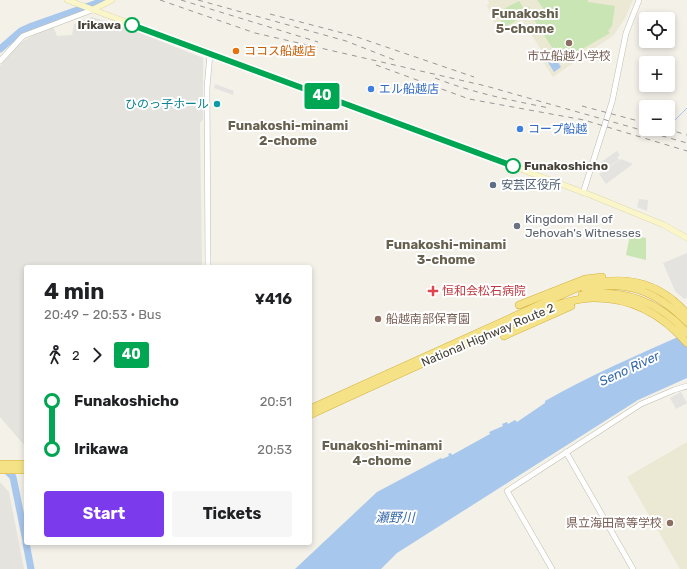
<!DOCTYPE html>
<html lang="en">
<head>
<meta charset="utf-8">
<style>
	:root { --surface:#fff; --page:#f6f6f6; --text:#202124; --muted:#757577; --accent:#7c3aed }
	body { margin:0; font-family:Rubik,"Noto Sans JP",sans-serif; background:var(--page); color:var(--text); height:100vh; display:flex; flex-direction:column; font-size:15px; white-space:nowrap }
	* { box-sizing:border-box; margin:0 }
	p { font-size:13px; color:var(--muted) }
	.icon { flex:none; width:22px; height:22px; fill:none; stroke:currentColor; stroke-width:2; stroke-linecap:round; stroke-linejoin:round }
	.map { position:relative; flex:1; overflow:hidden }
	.drawer { position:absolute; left:24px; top:265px; width:288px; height:280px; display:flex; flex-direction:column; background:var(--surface); border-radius:4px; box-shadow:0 2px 6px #0003 }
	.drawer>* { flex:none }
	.badge { padding:0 8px; border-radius:3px; font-size:14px; line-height:26px }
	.fabs { position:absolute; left:639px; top:12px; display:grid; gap:8px }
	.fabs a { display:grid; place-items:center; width:36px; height:36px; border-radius:4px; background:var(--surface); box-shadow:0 2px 6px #0003; font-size:20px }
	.map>.badge { position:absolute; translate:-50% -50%; box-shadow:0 0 0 2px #fff }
	.legs { display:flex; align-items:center; gap:6px; height:44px; padding:0 20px; font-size:13px }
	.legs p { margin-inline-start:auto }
	.head { display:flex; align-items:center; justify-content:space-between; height:68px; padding:0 20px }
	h1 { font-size:22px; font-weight:700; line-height:30px }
	.cta { display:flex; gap:8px; margin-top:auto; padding:8px 20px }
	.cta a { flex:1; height:46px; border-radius:4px; background:var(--accent); color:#fff; font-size:16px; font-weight:700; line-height:46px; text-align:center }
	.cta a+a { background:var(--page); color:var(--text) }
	ul { padding:0 20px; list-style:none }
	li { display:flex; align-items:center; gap:14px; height:48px; font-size:15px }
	li i { display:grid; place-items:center; width:6px; height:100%; margin:0 5px; background:currentColor }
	li i::after { content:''; width:10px; height:10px; margin:-5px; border:3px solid; border-radius:50%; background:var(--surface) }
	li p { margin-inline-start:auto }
	li:first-child i { background:linear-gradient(#0000 50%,currentColor 0) }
	li:last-child i { background:linear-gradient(currentColor 50%,#0000 0) }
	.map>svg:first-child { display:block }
</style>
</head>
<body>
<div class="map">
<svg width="687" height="569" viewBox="0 0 687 569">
	<rect width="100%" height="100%" fill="#f3f1e8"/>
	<path fill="#e5e3dd" d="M92,17l43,14 68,27v61l-3,4 2,144h-176v180l-26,-30v-351l17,-21 20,-12 16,-6 4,9 15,-1 2,-11z
		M0,482l9,10 15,77h-24z"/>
	<path fill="#ebe8d3" d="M488,0h145l-8,18 -11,17 -61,42 -15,-23 4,-3 -20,-31 -23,15 -12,-30 2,-2z
		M687,442v127h-7l-53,-92z"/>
	<path fill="#c8e5b3" d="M537,0h51v2l27,4 -3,20 -4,5 2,2 -47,27 -7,-12 -3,1 -20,-31 12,-7z
		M519,1l5,8 5,-2 2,4 -24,15 -4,-1 -4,-9 4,-2 -1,-4z
		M630,235l16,3v22l-20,-5z"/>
	<path fill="#e4e3e0" d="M215,84l19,7 -1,4 -19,-7z
		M617,151l3,4 -3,2 2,3 -19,12 -2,-3 3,-7z
		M621,159l12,5 -27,20 -7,-10z
		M639,199l9,1 -1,11 -10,-4z
		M687,253v45l-3,1 -9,-8 -12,-28z
		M681,392l6,11 -11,6 -6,-11z"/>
	<path fill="#a8c7ec" d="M553,55l8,12 -7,5 -8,-13z
		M687,333v45l-49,22 -241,153 -16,16h-86l82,-77 64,-34 1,1 7,-3 -1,-2 3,-1 1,2 38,-21 -1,-2 14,-6 -1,-2 5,-2 1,2 7,-4 2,2 28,-19v-2c44,-25 94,-47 142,-68z"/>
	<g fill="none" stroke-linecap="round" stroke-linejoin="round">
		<path stroke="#a8c7ec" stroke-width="1" d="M673,122l14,-14"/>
		<path stroke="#a8c7ec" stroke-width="7" d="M0,49l21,-18 11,-5 74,-26
			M3,467l10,10 13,64
			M26,543l5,26"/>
		<defs>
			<path id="tertiary" d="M0,61l23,-25 69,-26
				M583,193l29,-91 14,-69 13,-33
				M208,267l-1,-179 3,-34
				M566,452l67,117
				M552,569l-45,-78 134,-87 33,-14 13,-4"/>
			<path id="secondary" d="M67,0l526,196 71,29 23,13
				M92,10l20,-10"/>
			<path id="trunk" d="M585,289c43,-10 72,3 102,33
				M582,295c41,-7 78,7 105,38
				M519,305l66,-26 17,-2
				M504,336l67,-30
				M310,409l269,-122c41,-13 79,-7 108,27
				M310,415c53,-25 107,-49 160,-73 34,-16 84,-42 122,-44 38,-1 70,16 95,45
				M0,464h26
				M0,470h26"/>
		</defs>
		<use href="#tertiary" stroke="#c1bdae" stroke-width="6"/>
		<use href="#secondary" stroke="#d0c99a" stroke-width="6"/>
		<use href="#trunk" stroke="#d4b241" stroke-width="8"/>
		<use href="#tertiary" stroke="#fff" stroke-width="5"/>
		<use href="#secondary" stroke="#fbf6ca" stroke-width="5.5"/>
		<use href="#trunk" stroke="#f6e286" stroke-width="7"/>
		<path stroke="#979797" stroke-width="1" stroke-dasharray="5 5" stroke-linecap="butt" d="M160,0l95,33 231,53 201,57
			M181,0l137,42
			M198,0l148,41 51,20
			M270,14l84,22 120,41
			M376,65l93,34 115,21 103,31
			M435,78c38,15 75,22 114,30
			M582,106l64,17
			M667,129l20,6"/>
	</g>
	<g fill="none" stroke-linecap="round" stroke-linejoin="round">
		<defs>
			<path id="line-1" d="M132,25l381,141"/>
		</defs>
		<use href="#line-1" stroke="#fff" stroke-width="9"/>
		<use href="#line-1" stroke="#00a651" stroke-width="6"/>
	</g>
	<g fill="#fff" stroke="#00a651" stroke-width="2">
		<circle cx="132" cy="25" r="7"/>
		<circle cx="513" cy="166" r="7"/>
	</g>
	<g fill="#8d6e63" stroke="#fff" stroke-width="1.5">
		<circle cx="569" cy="43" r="4"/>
		<circle cx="378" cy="319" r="4"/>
		<circle cx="670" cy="523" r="4"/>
	</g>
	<circle fill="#e8710a" stroke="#fff" stroke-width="1.5" cx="236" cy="51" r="4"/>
	<g fill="#3f7fe0" stroke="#fff" stroke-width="1.5">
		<circle cx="371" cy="89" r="4"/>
		<circle cx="520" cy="129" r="4"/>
	</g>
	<circle fill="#0f9aa8" stroke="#fff" stroke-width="1.5" cx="217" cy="104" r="4"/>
	<circle fill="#5c6f8a" stroke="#fff" stroke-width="1.5" cx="493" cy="185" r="4"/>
	<circle fill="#6b7280" stroke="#fff" stroke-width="1.5" cx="517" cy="226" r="4"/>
	<path fill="#e0444e" stroke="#fff" stroke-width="1.5" d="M431 285h4v4h4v4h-4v4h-4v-4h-4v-4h4z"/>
	<g text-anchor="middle" stroke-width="4" stroke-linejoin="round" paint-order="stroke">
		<g font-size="12" font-weight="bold" fill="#464237" stroke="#fff" text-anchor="end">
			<text x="121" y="29">Irikawa</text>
			<text x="524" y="170" text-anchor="start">Funakoshicho</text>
		</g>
		<g font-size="12" fill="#c56008" stroke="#fff" text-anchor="start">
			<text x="244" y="55">ココス船越店</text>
		</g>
		<g font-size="12" fill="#785e54" stroke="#fff">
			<text x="569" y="60">市立船越小学校</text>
			<text x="386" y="323" text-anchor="start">船越南部保育園</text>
			<text x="662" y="527" text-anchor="end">県立海田高等学校</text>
		</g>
		<g font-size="12" fill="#366cbe" stroke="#fff" text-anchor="start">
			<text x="379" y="93">エル船越店</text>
			<text x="528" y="133">コープ船越</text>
		</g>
		<g font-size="12" fill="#0d838f" stroke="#fff" text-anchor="end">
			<text x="209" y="108">ひのっ子ホール</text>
		</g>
		<g font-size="12" fill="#4e5e75" stroke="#fff" text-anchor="start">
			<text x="501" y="189">安芸区役所</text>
		</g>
		<g font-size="12" fill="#5b616d" stroke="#fff" text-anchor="start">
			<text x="525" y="223">Kingdom Hall of<tspan x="525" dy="14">Jehovah's Witnesses</tspan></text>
		</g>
		<g font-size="12" fill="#be3a42" stroke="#fff" text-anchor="start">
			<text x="442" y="295">恒和会松石病院</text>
		</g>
		<g font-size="12" fill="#464237" stroke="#fff">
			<text transform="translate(488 335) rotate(-23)" y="4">National Highway Route 2</text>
		</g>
		<g font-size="13" font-weight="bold" fill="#68614f" stroke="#fff">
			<text x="525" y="18">Funakoshi<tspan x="525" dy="15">5-chome</tspan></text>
			<text x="288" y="130">Funakoshi-minami<tspan x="288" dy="15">2-chome</tspan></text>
			<text x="446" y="249">Funakoshi-minami<tspan x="446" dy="15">3-chome</tspan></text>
			<text x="382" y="450">Funakoshi-minami<tspan x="382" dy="15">4-chome</tspan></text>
		</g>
		<g font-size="13" font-style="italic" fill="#376aab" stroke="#fff">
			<text transform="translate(629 368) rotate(-25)" y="5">Seno River</text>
			<text x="395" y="522">瀬野川</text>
		</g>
	</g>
</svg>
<div class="fabs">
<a><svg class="icon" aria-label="locate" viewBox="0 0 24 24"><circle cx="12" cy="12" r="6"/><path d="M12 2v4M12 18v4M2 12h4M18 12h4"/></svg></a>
<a>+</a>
<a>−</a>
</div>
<b class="badge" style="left:322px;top:96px;background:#00a651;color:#fff">40</b>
<section class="drawer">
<div class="head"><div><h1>4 min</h1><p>20:49 – 20:53 · Bus</p></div><b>¥416</b></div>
<div class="legs"><svg class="icon" aria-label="walk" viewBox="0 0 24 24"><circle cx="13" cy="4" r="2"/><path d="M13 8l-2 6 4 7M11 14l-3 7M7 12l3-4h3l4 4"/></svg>2<svg class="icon" aria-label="forward" viewBox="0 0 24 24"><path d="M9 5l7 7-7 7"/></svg><b class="badge" style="background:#00a651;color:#fff">40</b></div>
<ul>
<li><i style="color:#00a651"></i><b>Funakoshicho</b><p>20:51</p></li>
<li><i style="color:#00a651"></i><b>Irikawa</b><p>20:53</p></li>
</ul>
<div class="cta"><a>Start</a><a>Tickets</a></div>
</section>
</div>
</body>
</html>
